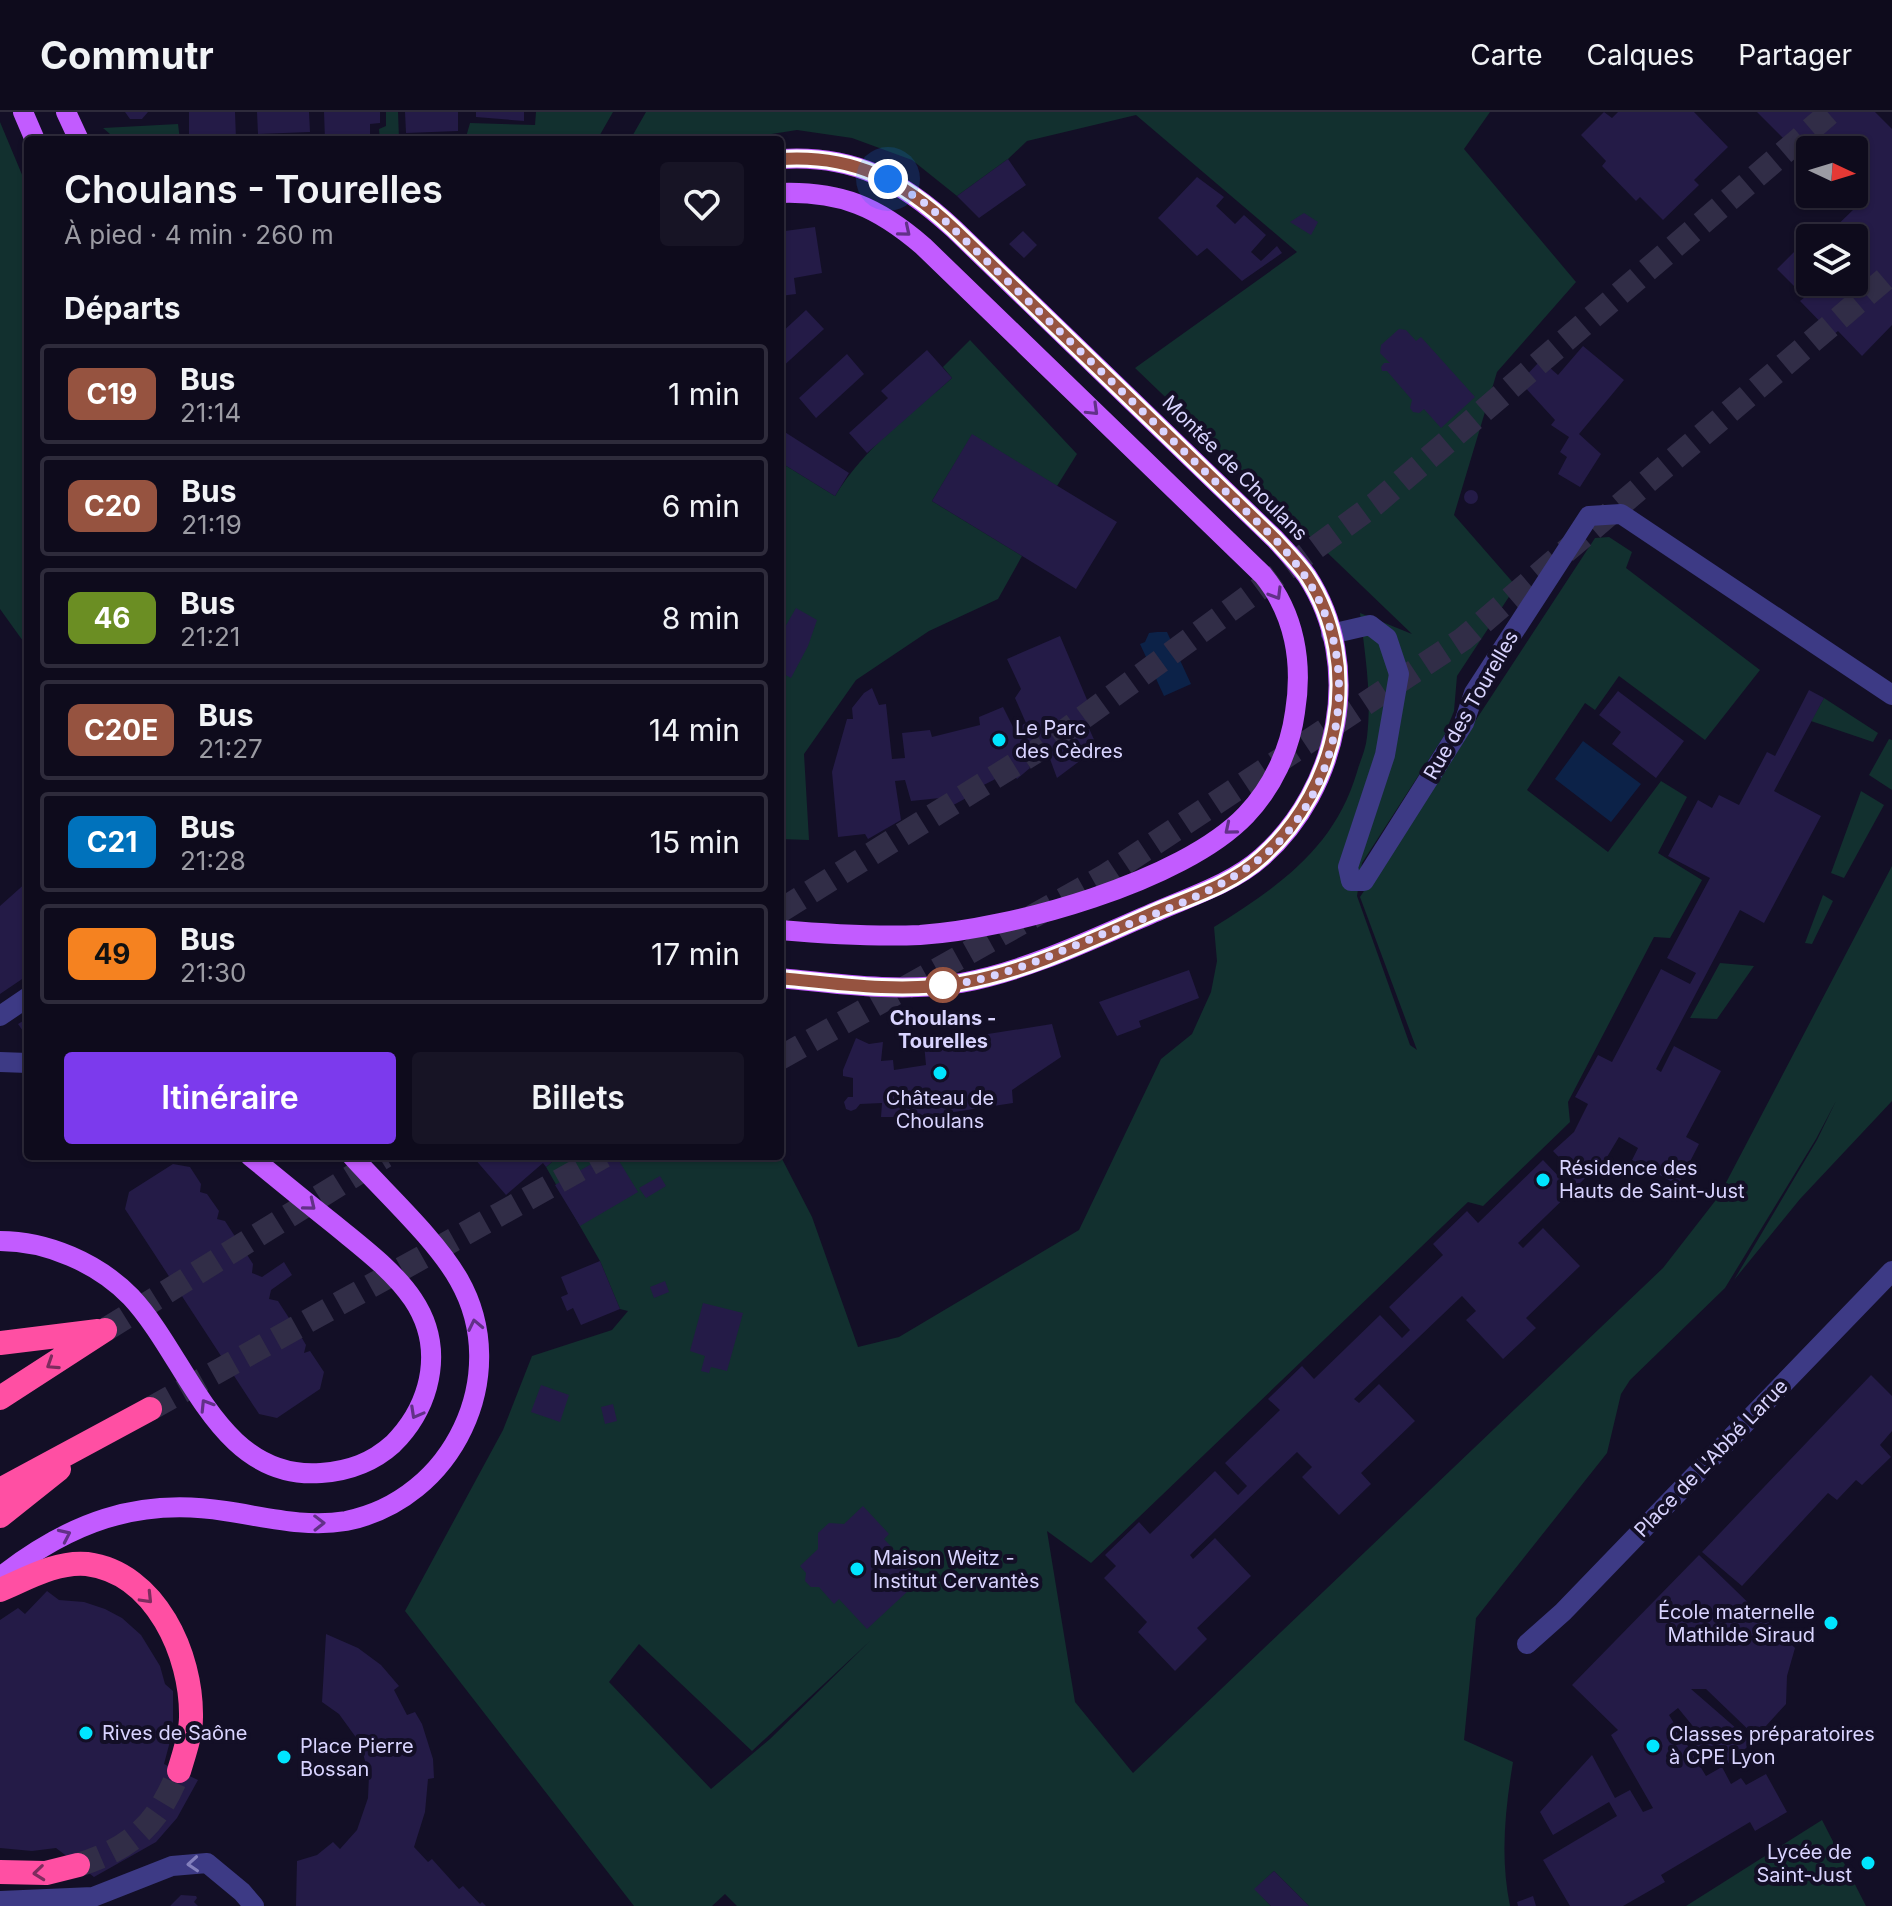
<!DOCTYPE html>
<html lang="fr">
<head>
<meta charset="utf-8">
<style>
	:root { --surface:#0e0b1c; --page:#171425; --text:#f1f3f6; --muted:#9b9ba3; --line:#2e2b3b; --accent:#7c3aed }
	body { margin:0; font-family:Inter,sans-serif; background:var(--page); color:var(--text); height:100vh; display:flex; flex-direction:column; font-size:30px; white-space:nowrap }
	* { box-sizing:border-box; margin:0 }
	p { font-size:26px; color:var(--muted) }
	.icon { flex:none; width:44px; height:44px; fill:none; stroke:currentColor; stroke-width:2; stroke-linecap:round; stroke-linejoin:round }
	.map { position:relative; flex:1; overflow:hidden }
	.sheet { position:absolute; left:24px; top:24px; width:760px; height:1024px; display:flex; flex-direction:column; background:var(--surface); border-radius:8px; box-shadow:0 2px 6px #0004,0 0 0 2px var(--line) }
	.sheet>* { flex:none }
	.badge { padding:0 16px; border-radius:12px; font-size:28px; line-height:52px }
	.needle { width:52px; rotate:94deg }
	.buttons { position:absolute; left:1796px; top:24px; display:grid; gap:16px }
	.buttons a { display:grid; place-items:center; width:72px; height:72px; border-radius:8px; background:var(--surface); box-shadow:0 2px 6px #0004,0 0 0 2px var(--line); font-size:40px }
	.you { position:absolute; width:40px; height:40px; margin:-20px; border:6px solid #fff; border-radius:50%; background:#1a73e8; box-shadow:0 0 0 12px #1a73e833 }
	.map>.badge { position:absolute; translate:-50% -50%; box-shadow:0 0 0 4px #fff }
	h2 { padding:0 40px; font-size:30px; line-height:72px }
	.round { display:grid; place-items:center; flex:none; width:84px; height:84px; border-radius:8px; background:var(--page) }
	.headline { display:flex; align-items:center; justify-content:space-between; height:136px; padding:0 40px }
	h1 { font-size:38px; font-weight:600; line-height:60px }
	.button { display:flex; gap:16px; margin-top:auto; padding:16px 40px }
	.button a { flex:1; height:92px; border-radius:8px; background:var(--accent); color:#fff; font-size:32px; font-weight:600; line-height:92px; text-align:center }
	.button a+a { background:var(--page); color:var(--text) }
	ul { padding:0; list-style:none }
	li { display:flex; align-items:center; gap:24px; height:100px; margin:0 16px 12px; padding:0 24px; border:4px solid var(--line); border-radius:8px }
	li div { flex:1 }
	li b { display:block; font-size:30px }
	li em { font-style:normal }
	li .badge { min-width:88px; font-weight:700; text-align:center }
	header { display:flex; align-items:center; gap:48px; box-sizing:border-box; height:112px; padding:0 40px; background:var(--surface); border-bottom:2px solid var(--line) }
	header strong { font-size:38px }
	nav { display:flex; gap:44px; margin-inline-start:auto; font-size:28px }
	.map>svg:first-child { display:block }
</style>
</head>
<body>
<header>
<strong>Commutr</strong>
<nav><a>Carte</a><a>Calques</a><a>Partager</a></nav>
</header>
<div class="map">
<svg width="1892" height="1794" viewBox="0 0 1892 1794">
	<rect width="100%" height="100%" fill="#130f26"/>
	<path fill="#12302f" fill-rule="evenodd" d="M386,0h12l1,27 67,-2 4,-14 65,2 1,-13h77l-16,28h-217l-1,-11 7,-3z
		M646,0h844l-26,37 112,133 -79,90 -43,143 62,71 -59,90 -3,35 -10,25 -82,127 -5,33 53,149 7,5 -57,-153 235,-359 14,-1 23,15 -6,16 134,102 -55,70 -86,-64 -24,34 -10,-7 -58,87 81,62 53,-71 26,16 -29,56 44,27 -32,58 -16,-1 -86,165 2,20 -87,84 -15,-4 -377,361 -44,-32 28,171 58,71 530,-505 56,-72 173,-330v235l-92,98 -66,81 83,-140 19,-39 -20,38 -91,149 -95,92 -9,14 -14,59 -131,165 -12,122 49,22c-8,49 -13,95 -3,144h-201l-35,-35 -19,18 16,17h-534l-12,-12 -13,12h-78l-229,-295 98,-181 29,-74 80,-26 16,-19 -8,-2 -20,-48 -54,-94 13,-11 221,-1 32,62 46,130 41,-10 180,-107 82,-171 31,-25 19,-42 6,-31 -3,-34c65,-41 120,-78 143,-155 3,-11 9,-23 10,-35 5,-42 -2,-83 -7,-124l52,21 -277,-266 162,-116 -161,-137 -109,26 -19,18 -51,37 -45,-36 -60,-22 -55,-8 -64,10h-103zM870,1529l-100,98 -59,50 -102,-107 30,-38 113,107z
		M0,10l28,67v459l-28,-39z
		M178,12l2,16h-63l-14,-12z
		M970,228l107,114 -20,32 -85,-51 -40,66 90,55 -24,43 -69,32 -73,49 -52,74 5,86 -29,-1v-377l55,34c29,-48 75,-81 117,-118l-9,-11z
		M1824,586l54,35 -5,9 -62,-21z
		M1889,627l3,1v50l-23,-15z
		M1861,679l23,14 -40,73 -13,-5z
		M1823,783l10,6 -21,43 -7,-1z
		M1720,851l34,3 -37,53 -27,-1z
		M1822,1708l44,86h-180z"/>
	<path fill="#0c2248" d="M1157,520h10l24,52 -27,12 -24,-52 5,-2 4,-9z
		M1583,629l58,43 -30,38 -56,-43z"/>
	<path fill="#241b47" d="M125,0h23l-6,7h-12z
		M189,0h46l1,27 -47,1z
		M257,0h52l1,20 -52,2z
		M324,0h56v11l-10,1v16h-45z
		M405,0h53v19l-52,2z
		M476,0h48v9l-48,-4z
		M1604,0l8,6 6,-6h76l34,35 -34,33 5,5 -36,35 -23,-23 -4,4 -34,-35 4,-5 -25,-26z
		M1757,0h118l17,17v196l-30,31 -24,-25 -5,4 -33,-34 5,-4 -28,-28 24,-24 9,9v28h44v-44h-30l30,-29 -15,-15h15v-44h-44v15z
		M1008,47l18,26 -47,33 -22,-22z
		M1197,65l27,20 -8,9 19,18 9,-9 22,20 -15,17 10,9 16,-15 5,7 -40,28 -35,-33 -10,8 -39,-38z
		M1304,101l14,9 -7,13 -21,-13z
		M780,110l5,4v5l30,-4 7,46 -28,5 2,16 -16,2z
		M1023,119l14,14 -13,13 -15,-14z
		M806,198l18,19 -44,40v-35z
		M1399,217l7,1 10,11 5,-4 54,60 -34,31 -17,-19 -5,4 -6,-1 -3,-4 2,-8 -25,-29h-5l-1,-4 3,-4h6l-10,-10 1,-8z
		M1583,234l41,34 -45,54 22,20 -21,33 -22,-13 9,-17 -7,-5 9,-15 -18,-12 4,-5 -35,-38 21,-22 17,15z
		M927,238l25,28 -85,75 -18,-20 39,-35 -7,-7z
		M847,242l17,20 -48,44 -17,-20z
		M780,317l69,44 -14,23 -55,-34z
		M972,322l145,88 -41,67 -144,-88z
		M1464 385a7 7 0 1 1 14 0a7 7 0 1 1-14 0Z
		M796,496l21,12 -9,26 -17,32 -11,-6v-36z
		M1060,524l36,85 -9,3 9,20 -11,13 -28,21 -7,-19 -8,3 -9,-19 -12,5 9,20 -13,11 -6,-8 -37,19 1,3 -5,3 -24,13 -6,-11 -29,3 -6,-21 -10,1 6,39 -33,19 -3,-5 -27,3 -6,-65 15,-53h6l-1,-11 12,-15 8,-5 7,17 7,-1 6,55 13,-1 -3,-25 28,-3 2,7 48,-12 -1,-8 24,-10 11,22 12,-6 -11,-25 6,-9 -14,-30z
		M1809,578l15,8 -50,93 47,25 -57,107 -24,-13 -84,159 5,3 13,-26 47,25 -35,66 13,7 -21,41 -46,-25 6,-12 -19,-11 -12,20 -89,86 5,5 20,-20 37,38 -54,52 10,10 -33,31 -37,-39 10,-9 -14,-15 -108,103 5,4 20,-19 36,37 -54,52 10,11 -32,31 -37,-38 10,-10 -15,-15 -107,103 3,4 22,-21 36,38 -54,52 10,11 -32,32 -37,-39 9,-10 -43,-44 12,-12 -11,-11 34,-33 11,12 65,-63 23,24 9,-9 -22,-23 55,-53 -12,-11 34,-33 12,13 66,-64 22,23 8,-8 -21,-23 54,-52 -10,-11 34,-33 11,12 65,-63 23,24 10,-9 -23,-24 21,-19 14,-28 -13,-7 23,-42 14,7 49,-93 29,15 6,-11 -29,-15 43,-80 -42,-22 30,-56 14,8 7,-13 20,10 28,-53 8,4z
		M1618,579l66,50 -28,37 -44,-34 9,-12 -22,-17z
		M28,769v94l-28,19v-88z
		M1189,858l10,28 -60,23 2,6 -24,9 -18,-34z
		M28,906v20l-10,-14z
		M1052,912l9,33 -49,33 1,13 -118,18v-4h-14l1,-14 -22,1 -4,5 -5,2 -5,-2 -2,-7 4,-5h5v-19l-10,-2v-6l13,-32 13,6 14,-2 -2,19 12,-1 1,10 32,-5 -2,-21z
		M476,1044h61l2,3 3,-3h17l-13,11 -3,-4 -37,32 -32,-37z
		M605,1044h11l22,36 -58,34 -25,-41z
		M173,1052l17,3 11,17 -1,8 7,2 12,17 -2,8 8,2 11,17 -1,8 7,1 11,17 -1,9 10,4 22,-15 8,13 -21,15 -2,9 9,2 11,17 -2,9 9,1 10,17 -2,8 6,-2 14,21 -4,17 -43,29 -18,-4 -134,-205 4,-17z
		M660,1064l6,10 -20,12 -7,-10z
		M600,1149l20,48 -39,16 -8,-17 -6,3 -6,-14 7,-3 -7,-17z
		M665,1169l4,11 -15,6 -4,-11z
		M703,1191l40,10 -16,58 -16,-4 -2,6 -8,-2 4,-15 -15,-5z
		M1871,1263l21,21v35l-12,14 11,12 -29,28 -6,-5 -19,20 -9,-7 -86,93 -40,-34z
		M541,1273l28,10 -9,27 -29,-10z
		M613,1292l4,17 -12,3 -4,-17z
		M863,1394l26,28 -5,5 31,33 -13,13 6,6 -41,38 -28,-30 -5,5 -15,-17h-8l-6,-6 1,-8 -6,-7 18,-17v-16l11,-10 15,1z
		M1699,1443l96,93 -8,28 -1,28 -30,33 -50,-48h-15l61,53 -22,22 -15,-14 -8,7 -13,-14 7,-7 -23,-28 -9,7 37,61 16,-9 9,17 10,-6 5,7 20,-11 21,38 -32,19 -5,-9 -89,53 4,7 -42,24h-53l-27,-46 74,-44 -8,-14 -56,33 -13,-23 52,-57 23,43 15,-8 13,22 10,-4 -42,-73 7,-5 -46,-45z
		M47,1479l12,9 25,2 21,7 17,9 19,17 19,31 5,18 8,7v39l-9,34 34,16 -21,38 -21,24 -62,35 -38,-29 -24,3 -32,-3v-228l18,-12 7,6z
		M326,1522l32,14 23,17 18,21 -5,4 13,25 8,-3 7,12 11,35 1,19 -6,1 -3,33 -11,35 14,15 4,-3 27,30 4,-3 17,18 2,-2 4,4h-190l1,-45 20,-6 16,-13 7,7 17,-19 11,-32 1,-23 -9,-32 -21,-29 -17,-12z
		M1274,1759l35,35h-38l-17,-17z
		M181,1783l15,1 1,2 -3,4 4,4h-28z
		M1533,1784l3,10h-18l-1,-4z"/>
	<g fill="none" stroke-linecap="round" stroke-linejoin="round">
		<path stroke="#312d47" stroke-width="24" stroke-dasharray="24 12" stroke-linecap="butt" d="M780,799l263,-164 332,-243 456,-392
			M780,946l325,-182 358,-237 429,-366
			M105,1218l280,-174
			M150,1297l454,-253
			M78,1753c54,-17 80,-41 101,-94"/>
		<path stroke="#3d3a85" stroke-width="20" d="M1331,522l39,-9 17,13 12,36 -14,81 -37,112 3,14h13l100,-158 10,-30 115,-177 32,-2 271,181
			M0,904l28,-19
			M0,950l28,1
			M1527,1532l36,-32 329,-341
			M0,1789l93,-4 79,-31 35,-3 35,29 12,14"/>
		<path stroke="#c25bff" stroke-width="20" d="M23,0l12,28
			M66,0l13,28
			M780,47c73,-5 121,21 174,70l321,310c11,12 23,24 32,37 58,89 32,213 -45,281 -28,25 -67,38 -102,53 -64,27 -129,60 -199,73 -59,10 -122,1 -181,-5
			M780,81c61,-2 98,14 143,53l340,329c32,39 40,88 32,137 -5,38 -23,76 -49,103 -64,67 -235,114 -326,120 -47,2 -94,-1 -140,-5
			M0,1129c47,0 98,22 131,56 58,62 87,184 190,176 28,-2 51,-10 72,-29 16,-16 28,-35 34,-57 21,-78 -40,-119 -92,-162 -29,-23 -57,-46 -85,-69
			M0,1465c69,-54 137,-80 225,-66 41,6 80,17 121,10 107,-21 167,-146 113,-241 -23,-41 -75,-88 -107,-124"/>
		<path stroke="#ff4fa3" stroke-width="24" d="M0,1231l98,-12
			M0,1286l105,-68
			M0,1378l150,-81
			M0,1404l59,-47
			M0,1478c26,-11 57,-29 87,-26 69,9 105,91 104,153 0,18 -7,37 -12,54
			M0,1760l46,1 32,-8"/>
	</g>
	<defs><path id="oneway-chevron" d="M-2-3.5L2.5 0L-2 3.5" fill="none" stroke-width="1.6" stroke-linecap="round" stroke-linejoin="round" transform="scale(2)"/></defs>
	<g stroke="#623188">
		<use href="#oneway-chevron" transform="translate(905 119) rotate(40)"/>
		<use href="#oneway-chevron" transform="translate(1093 298) rotate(44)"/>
		<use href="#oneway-chevron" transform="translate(1276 482) rotate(59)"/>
		<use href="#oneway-chevron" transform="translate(1230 717) rotate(140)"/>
		<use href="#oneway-chevron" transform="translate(310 1093) rotate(39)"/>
		<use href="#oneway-chevron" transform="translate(475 1213) rotate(-102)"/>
		<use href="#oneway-chevron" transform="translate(206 1293) rotate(-122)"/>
		<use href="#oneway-chevron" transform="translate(416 1301) rotate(119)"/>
		<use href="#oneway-chevron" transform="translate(319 1411) rotate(-1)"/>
		<use href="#oneway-chevron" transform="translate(65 1423) rotate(-25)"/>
	</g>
	<g stroke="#7d2c5e">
		<use href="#oneway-chevron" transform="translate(52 1252) rotate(147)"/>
		<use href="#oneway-chevron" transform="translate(147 1486) rotate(46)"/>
		<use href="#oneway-chevron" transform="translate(39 1761) rotate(174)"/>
	</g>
	<use stroke="#837fbc" href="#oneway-chevron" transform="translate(193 1752) rotate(176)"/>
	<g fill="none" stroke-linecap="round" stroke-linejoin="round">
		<defs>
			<path id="line" d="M780,47c73,-5 122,21 174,70l321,310c11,12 23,24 32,37 58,89 32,212 -45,281 -29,27 -71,40 -107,55 -62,27 -126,59 -194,71 -59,10 -122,1 -181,-5"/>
		</defs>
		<use href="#line" stroke="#fff" stroke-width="18"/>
		<use href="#line" stroke="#965340" stroke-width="12"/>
		<path stroke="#d9d4ff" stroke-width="8" stroke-dasharray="0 14.4" d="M888,67l34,22 19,16 334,322c21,23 39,46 50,75 34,83 4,194 -68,247 -44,33 -107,55 -159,75 -49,20 -102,45 -155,49"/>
	</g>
	<g fill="#00e5ff" stroke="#130f26" stroke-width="3">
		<circle cx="999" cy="628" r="8"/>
		<circle cx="940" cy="961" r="8"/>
		<circle cx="1543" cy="1068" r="8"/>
		<circle cx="857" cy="1457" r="8"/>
		<circle cx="1831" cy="1511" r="8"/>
		<circle cx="86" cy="1621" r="8"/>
		<circle cx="1653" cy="1634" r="8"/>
		<circle cx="284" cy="1645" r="8"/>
		<circle cx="1868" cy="1751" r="8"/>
	</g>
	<circle fill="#fff" stroke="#965340" stroke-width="4" cx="943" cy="873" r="16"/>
	<g text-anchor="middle" stroke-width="8" stroke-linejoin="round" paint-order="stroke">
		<g font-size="20" fill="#d9d4ff" stroke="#130f26">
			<text transform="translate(1235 356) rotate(45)" y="7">Montée de Choulans</text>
			<text transform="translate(1471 593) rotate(-60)" y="7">Rue des Tourelles</text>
			<text transform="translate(1711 1346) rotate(-46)" y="7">Place de L'Abbé Larue</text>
		</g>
		<g font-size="20" fill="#d9d4ff" stroke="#130f26" text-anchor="start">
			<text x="1015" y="623">Le Parc<tspan x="1015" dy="23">des Cèdres</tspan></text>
			<text x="940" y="993" text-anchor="middle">Château de<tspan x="940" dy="23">Choulans</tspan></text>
			<text x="1559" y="1063">Résidence des<tspan x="1559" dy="23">Hauts de Saint-Just</tspan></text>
			<text x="873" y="1453">Maison Weitz -<tspan x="873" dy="23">Institut Cervantès</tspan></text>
			<text x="1815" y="1507" text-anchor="end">École maternelle<tspan x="1815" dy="23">Mathilde Siraud</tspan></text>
			<text x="102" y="1628">Rives de Saône</text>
			<text x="1669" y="1629">Classes préparatoires<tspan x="1669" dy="23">à CPE Lyon</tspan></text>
			<text x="300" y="1641">Place Pierre<tspan x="300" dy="23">Bossan</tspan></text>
			<text x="1852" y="1747" text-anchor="end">Lycée de<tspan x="1852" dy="23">Saint-Just</tspan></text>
		</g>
		<g font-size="20" font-weight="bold" fill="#d9d4ff" stroke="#130f26">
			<text x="943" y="913">Choulans -<tspan x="943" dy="23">Tourelles</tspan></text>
		</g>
	</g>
</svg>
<div class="buttons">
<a><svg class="needle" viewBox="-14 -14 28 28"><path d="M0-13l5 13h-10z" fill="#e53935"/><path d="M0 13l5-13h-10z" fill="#9b9ba3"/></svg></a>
<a><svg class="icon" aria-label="layers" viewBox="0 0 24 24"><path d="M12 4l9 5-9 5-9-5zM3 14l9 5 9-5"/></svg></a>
</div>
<div class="you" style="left:888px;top:67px"></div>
<section class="sheet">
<div class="headline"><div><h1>Choulans - Tourelles</h1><p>À pied · 4 min · 260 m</p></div><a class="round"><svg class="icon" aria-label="heart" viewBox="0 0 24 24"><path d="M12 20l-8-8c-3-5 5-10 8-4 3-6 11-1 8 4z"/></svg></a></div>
<h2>Départs</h2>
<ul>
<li><span class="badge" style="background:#965340;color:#fff">C19</span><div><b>Bus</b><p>21:14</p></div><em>1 min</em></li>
<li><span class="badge" style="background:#965340;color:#fff">C20</span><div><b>Bus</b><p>21:19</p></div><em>6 min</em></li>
<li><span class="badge" style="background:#6b8e23;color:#fff">46</span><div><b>Bus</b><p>21:21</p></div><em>8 min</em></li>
<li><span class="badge" style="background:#965340;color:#fff">C20E</span><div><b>Bus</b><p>21:27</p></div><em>14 min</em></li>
<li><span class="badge" style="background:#0072bc;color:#fff">C21</span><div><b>Bus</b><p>21:28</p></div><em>15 min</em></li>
<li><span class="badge" style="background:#f58220;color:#111">49</span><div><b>Bus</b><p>21:30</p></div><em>17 min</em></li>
</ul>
<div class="button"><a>Itinéraire</a><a>Billets</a></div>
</section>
</div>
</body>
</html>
